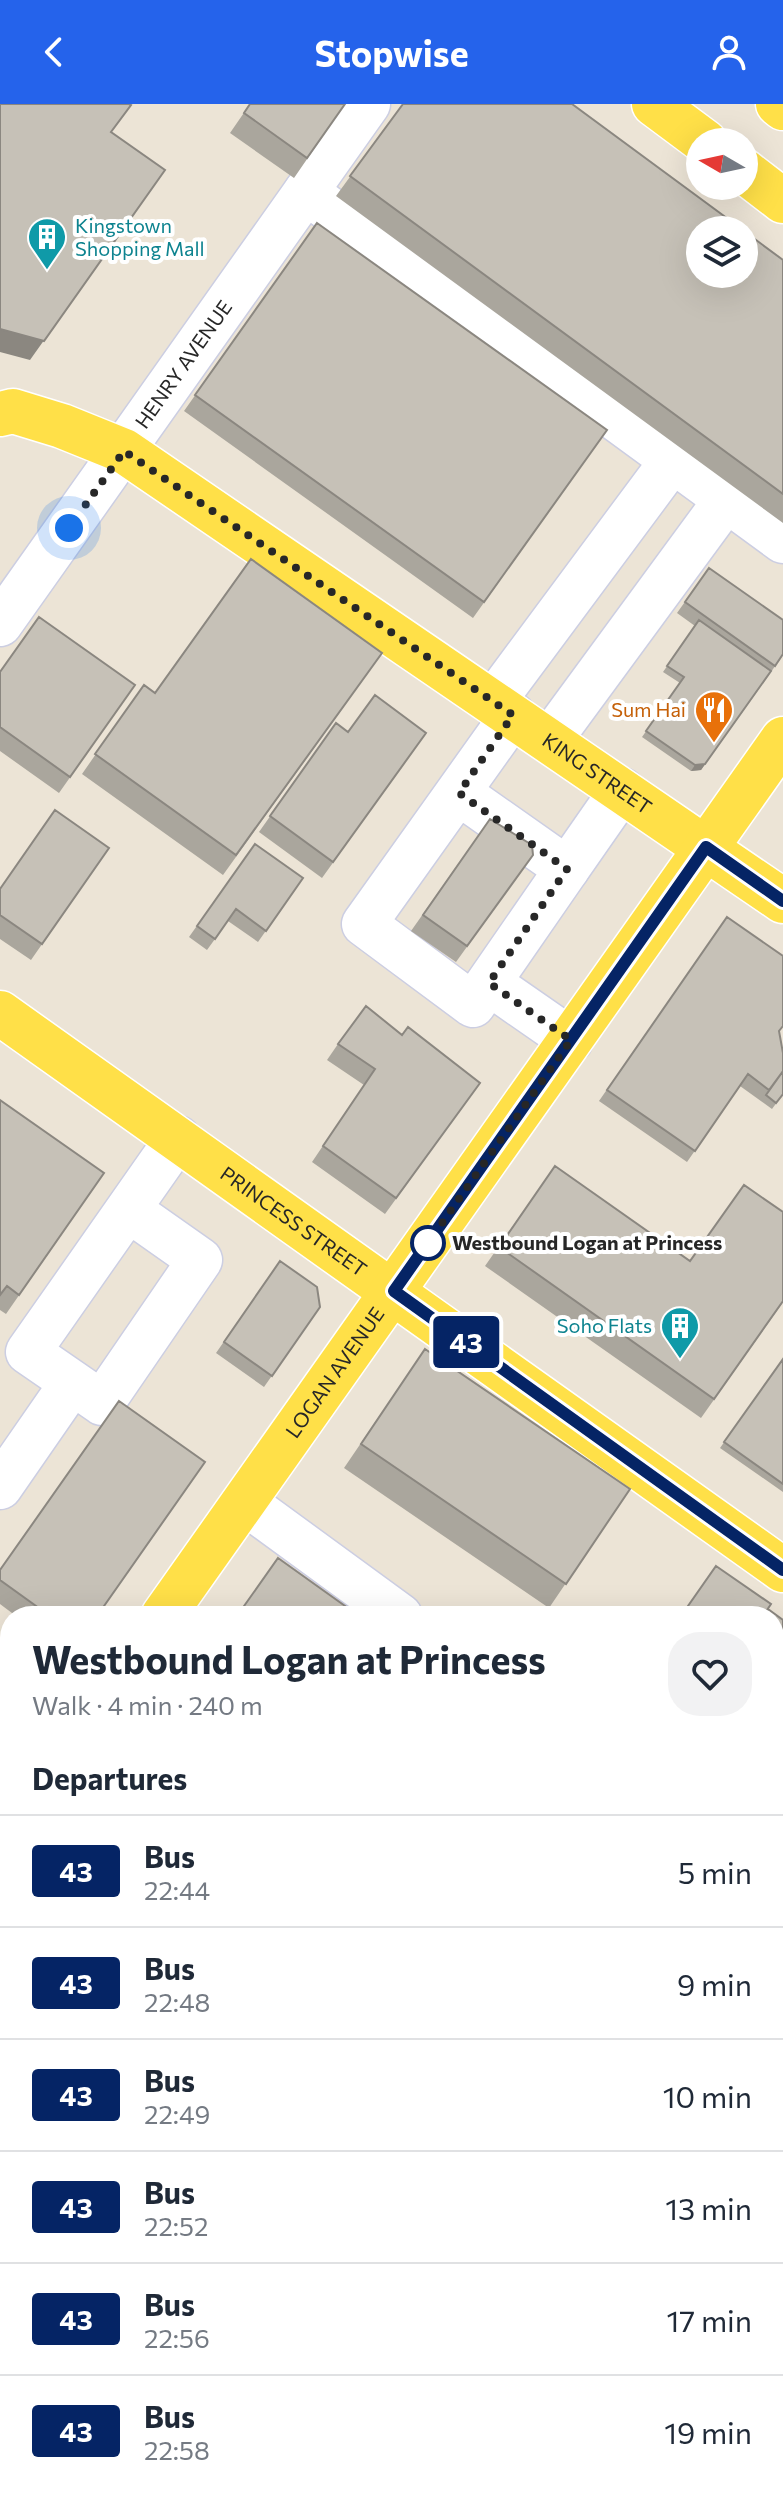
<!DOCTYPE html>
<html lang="en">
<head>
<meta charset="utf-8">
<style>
	:root { --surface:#fff; --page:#f2f2f3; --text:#1f2937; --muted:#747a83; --line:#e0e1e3; --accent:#2563eb }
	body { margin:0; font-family:Commissioner,sans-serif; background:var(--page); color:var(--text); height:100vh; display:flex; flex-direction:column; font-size:30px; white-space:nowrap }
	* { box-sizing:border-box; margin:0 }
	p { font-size:26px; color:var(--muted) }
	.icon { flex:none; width:44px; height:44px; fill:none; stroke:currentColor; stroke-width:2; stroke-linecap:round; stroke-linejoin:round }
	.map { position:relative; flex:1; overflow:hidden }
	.drawer { position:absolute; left:0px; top:1502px; width:784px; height:898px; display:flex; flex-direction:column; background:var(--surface); border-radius:32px 32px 0 0; box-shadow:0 8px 32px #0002 }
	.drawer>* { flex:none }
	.badge { padding:0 16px; border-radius:6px; font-size:28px; line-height:52px }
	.needle { width:52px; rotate:279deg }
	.buttons { position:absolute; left:686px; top:24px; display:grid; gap:16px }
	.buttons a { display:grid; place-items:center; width:72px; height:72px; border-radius:50%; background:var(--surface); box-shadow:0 8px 32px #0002; font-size:40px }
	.you { position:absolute; width:40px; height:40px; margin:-20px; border:6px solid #fff; border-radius:50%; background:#1a73e8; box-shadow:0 0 0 12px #1a73e833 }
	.map>.badge { position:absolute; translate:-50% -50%; box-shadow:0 0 0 4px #fff }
	h2 { padding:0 32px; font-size:30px; line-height:72px }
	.round { display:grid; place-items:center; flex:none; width:84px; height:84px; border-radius:32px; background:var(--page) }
	.headline { display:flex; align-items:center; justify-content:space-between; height:136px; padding:0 32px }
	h1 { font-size:38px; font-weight:700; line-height:60px }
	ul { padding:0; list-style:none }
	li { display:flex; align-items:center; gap:24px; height:112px; padding:0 32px; border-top:2px solid var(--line) }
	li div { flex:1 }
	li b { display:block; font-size:30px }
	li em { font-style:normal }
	li .badge { min-width:88px; font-weight:700; text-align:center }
	header { display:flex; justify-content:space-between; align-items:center; height:104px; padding:0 32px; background:var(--accent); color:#fff; font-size:36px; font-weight:700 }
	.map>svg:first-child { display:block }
</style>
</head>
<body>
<header><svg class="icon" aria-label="back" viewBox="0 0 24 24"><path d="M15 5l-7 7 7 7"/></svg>Stopwise<svg class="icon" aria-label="person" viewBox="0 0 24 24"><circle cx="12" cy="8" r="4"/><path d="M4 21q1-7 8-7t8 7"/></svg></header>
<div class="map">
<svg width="783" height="2399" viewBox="0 0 783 2399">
	<rect width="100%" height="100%" fill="#ece4d6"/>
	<path fill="#a6e98c" d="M0,2175l10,7v208h263l-6,9h-267z"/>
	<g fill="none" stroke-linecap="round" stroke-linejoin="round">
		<defs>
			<g id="minor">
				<path d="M306,88l477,349"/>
				<path id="s1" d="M0,520l368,-520"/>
				<path d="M493,598l179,-241"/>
				<path d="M549,637l177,-241"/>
				<path d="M459,689l108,76 -94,136 -109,-81 149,-209"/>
				<path d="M567,765l55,-79"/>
				<path d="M489,879l82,57"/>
				<path d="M129,1106l71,50 -98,143 -74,-51 150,-214"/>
				<path d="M0,1383l72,-104"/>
				<path d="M244,1398l156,114"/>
				<path d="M0,1578l10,7"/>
				<path d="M774,1743l9,-12"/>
				<path d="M0,2110l10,7"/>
				<path d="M774,2339l9,-13"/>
				<path d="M318,2399l7,-9"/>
				<path d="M731,2399l6,-9"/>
			</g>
			<g id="major">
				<path d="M654,0l51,38"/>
				<path d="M778,0l5,4"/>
				<path d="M744,67l39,30"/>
				<path id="s2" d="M0,310l13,-3 49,15 62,25 659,450"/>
				<path id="s3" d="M0,909l783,557"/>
				<path id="s4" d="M163,1512l620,-877"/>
				<path d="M0,1742l10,-14"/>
			</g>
		</defs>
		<use href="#minor" stroke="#cccee2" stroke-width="47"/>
		<use href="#major" stroke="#fff" stroke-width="47"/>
		<use href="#minor" stroke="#fff" stroke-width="44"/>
		<use href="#major" stroke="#ffe048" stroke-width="44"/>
	</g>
	<path fill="#aaa69d" d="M250,0h95l-51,74 -64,-45z
		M403,0l380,156v263l-447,-327z
		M317,119l290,207 -134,188 -289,-207z
		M709,464l74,87 -82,115 -10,1 -49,-34 38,-54 -17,-11 32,-46 -18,-13z
		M382,549l-159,222 -141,-101 62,-89 11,8z
		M0,568l135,13 -76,108 -59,-42z
		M336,619l12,9 78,1 -104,145 -63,-46z
		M490,715l43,36 -77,107 -45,-31z
		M255,740l48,34 -45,64 -30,-21 -21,29 -18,-13z
		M109,744l-78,112 -31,-21v-50z
		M727,813l52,115 4,62 -11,15 -32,-23 -53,76 -88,-61z
		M402,931l78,48 -95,131 -73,-52 52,-77 -37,-25 11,-16z
		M0,996l104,73 -98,141 -6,-4z
		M555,1062l135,95 93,41 -82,116 -216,-152z
		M280,1157l40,46 -56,80 -48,-34z
		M425,1245l205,140 -81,119 -205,-140z
		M783,1255v133l-63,-44z
		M0,1466l97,46h-81l-16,-12z
		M10,1825v204l-10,-7v-183z
		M774,1833l9,7v289l-9,-6z"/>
	<path fill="#8b8780" d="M165,66l-135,190 -30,-8v-23z
		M771,567l-70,99 -10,1 4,-6z"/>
	<path fill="#c6c1b7" stroke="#8b8780" stroke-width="2" d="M0,0h129l2,1 -20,27 54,38 -121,171 -44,-12z
		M250,0h95l-38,54 -63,-45z
		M403,0h169l171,126h-43v44h44v-43l39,29v234l-433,-318z
		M317,119l290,207 -123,172 -289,-207z
		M251,455l131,94 -146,202 -141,-101 49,-69 11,8z
		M709,464l74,52v34l-8,12 -90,-64z
		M39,513l96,68 -65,92 -70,-50v-55z
		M699,516l72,51 -66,93 -10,1 -49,-34 38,-54 -17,-11z
		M375,591l51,38 -93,129 -63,-46 66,-93 12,9z
		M55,706l54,38 -67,96 -42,-29v-26z
		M490,715l42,26 1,10 -66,91 -44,-31z
		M255,740l48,34 -37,53 -30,-22 -21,30 -18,-13z
		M727,813l56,39v70l-4,5 4,22v18l-14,19 -21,-16 -53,77 -88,-61z
		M366,902l36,29 6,-8 72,56 -84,115 -73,-52 52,-77 -37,-25z
		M783,967v23l-7,9 -10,-8z
		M0,996l104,73 -85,122 -12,-9 -7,9z
		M555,1062l135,95 54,-76 39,27v89l-69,98 -215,-152z
		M280,1157l37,26 3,20 -48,69 -48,-34z
		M425,1245l205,140 -64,95 -205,-140z
		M783,1255v125l-59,-42z
		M119,1297l86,61 -108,154h-47l-50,-36v-10z
		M278,1454l81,58h-122z
		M716,1462l55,38 -8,12h-82z
		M768,1505l15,11v162l-6,8 -3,-2v-172h-11z
		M0,1608l10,7v18l-10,15z
		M10,1825v175l-10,-7v-154z
		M774,1833l9,7v260l-9,-7z"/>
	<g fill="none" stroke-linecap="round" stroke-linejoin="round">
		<defs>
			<path id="line" d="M783,797l-77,-54 -312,444 389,279"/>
		</defs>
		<use href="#line" stroke="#fff" stroke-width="18"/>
		<use href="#line" stroke="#052465" stroke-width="12"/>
		<path stroke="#272727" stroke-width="8" stroke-dasharray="0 14.4" d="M69,424l55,-77 389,264 -54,78 108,76 -78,114 82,57 -148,210 5,-7"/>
	</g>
	<defs>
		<symbol id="building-pin" viewBox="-11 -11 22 30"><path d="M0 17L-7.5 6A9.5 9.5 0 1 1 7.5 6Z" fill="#0f9aa8" stroke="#fff"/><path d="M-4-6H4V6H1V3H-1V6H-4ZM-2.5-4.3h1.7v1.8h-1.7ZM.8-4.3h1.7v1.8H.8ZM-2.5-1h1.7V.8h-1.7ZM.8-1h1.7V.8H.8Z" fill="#fff"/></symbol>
		<symbol id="restaurant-pin" viewBox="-11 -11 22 30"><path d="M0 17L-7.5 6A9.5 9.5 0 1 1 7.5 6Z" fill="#e8710a" stroke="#fff"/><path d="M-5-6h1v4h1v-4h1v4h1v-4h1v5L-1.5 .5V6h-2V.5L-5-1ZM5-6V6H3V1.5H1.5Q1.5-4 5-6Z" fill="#fff"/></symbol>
	</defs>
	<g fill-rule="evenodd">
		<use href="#building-pin" x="25" y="111" width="44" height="60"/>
		<use href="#restaurant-pin" x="692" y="584" width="44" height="60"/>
		<use href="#building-pin" x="658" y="1200" width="44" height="60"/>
	</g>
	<circle fill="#fff" stroke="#052465" stroke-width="4" cx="428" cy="1139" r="16"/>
	<g text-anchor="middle" stroke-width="8" stroke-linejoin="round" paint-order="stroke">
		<g font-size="20" fill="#0d838f" stroke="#fff" text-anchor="start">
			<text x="75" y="129">Kingstown<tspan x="75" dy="23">Shopping Mall</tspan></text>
			<text x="652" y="1229" text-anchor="end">Soho Flats</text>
		</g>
		<g font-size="20" fill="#272727" stroke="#fff">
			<text dy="7" stroke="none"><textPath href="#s1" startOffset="318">HENRY AVENUE</textPath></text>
			<text dy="7" stroke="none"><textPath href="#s2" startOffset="704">KING STREET</textPath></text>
			<text dy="7" stroke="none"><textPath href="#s3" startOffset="360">PRINCESS STREET</textPath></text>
			<text dy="7" stroke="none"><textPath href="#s4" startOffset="298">LOGAN AVENUE</textPath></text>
		</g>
		<g font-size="20" fill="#c56008" stroke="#fff" text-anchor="end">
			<text x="686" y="613">Sum Hai</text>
		</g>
		<g font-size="20" font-weight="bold" fill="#272727" stroke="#fff" text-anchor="start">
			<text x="452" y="1146">Westbound Logan at Princess</text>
		</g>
	</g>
</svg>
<div class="buttons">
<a><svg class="needle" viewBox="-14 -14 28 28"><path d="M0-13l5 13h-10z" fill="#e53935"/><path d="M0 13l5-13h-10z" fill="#747a83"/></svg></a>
<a><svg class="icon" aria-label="layers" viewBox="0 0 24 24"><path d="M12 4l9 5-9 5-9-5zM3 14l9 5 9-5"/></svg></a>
</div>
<div class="you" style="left:69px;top:424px"></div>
<b class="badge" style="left:466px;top:1238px;background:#052465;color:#fff">43</b>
<section class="drawer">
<div class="headline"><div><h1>Westbound Logan at Princess</h1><p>Walk · 4 min · 240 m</p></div><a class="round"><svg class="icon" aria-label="heart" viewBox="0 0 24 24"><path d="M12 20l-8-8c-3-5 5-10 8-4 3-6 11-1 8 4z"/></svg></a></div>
<h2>Departures</h2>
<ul>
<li><span class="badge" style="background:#052465;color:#fff">43</span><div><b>Bus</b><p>22:44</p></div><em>5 min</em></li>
<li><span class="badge" style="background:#052465;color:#fff">43</span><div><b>Bus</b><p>22:48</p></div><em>9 min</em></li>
<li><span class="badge" style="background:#052465;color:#fff">43</span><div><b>Bus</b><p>22:49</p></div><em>10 min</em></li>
<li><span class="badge" style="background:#052465;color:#fff">43</span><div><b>Bus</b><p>22:52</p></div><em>13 min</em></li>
<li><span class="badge" style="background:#052465;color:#fff">43</span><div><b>Bus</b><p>22:56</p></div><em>17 min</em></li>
<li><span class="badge" style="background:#052465;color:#fff">43</span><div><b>Bus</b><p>22:58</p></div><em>19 min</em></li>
</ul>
</section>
</div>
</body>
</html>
